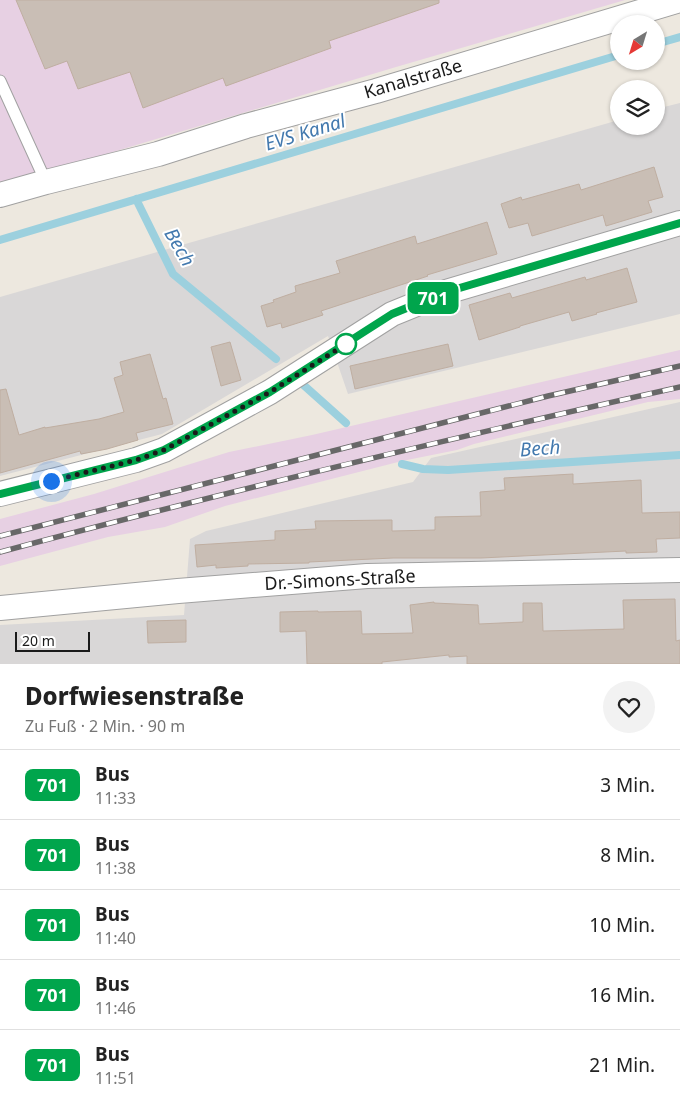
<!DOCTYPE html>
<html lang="de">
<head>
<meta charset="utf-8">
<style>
	:root { --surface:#fff; --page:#f2f2f2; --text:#222; --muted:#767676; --line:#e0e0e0 }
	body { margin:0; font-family:"Noto Sans",sans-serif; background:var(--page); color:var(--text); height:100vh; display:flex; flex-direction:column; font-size:19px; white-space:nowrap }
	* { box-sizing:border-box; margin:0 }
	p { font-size:16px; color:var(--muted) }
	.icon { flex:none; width:28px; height:28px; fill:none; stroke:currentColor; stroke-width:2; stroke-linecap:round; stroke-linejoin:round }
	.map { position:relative; height:664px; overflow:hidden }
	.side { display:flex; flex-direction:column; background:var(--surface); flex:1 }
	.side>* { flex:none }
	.badge { padding:0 10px; border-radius:8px; font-size:18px; line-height:32px }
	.needle { width:32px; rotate:218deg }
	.controls { position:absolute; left:610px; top:15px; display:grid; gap:10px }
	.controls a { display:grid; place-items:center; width:55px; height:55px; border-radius:50%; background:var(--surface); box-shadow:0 1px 4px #0004; font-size:25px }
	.scale { position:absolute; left:15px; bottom:12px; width:75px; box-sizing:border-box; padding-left:5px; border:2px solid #1a1a1a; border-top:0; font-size:14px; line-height:18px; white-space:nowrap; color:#1a1a1a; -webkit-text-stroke:4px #fff; paint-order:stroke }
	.you { position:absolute; width:25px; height:25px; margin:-12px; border:4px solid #fff; border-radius:50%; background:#1a73e8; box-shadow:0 0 0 8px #1a73e833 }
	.map>.badge { position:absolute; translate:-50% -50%; box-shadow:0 0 0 2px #fff }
	.round { display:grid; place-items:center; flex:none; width:52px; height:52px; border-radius:26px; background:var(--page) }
	.head { display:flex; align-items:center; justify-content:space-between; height:85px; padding:0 25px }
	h1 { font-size:24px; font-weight:800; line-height:38px }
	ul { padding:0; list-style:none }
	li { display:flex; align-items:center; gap:15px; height:70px; padding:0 25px; border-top:1px solid var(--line) }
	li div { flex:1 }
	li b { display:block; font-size:19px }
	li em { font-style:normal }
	li .badge { min-width:55px; font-weight:700; text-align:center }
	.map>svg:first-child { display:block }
</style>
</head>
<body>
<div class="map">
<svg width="680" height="664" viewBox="0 0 680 664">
	<rect width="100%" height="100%" fill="#ede8df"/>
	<path fill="#d9d7d7" d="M680,103v211l-332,80 -20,-58 -166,98 -162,42v-179l619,-177v6h37v-17z
		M680,402v262h-680v-39l184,-10 6,-76 16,-8 207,-49 18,-24z"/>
	<path fill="#e7d0e3" d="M0,0h625l-229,67 -396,119z
		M680,350v49l-32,3 -174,42 -17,6 -55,11 -177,45 -60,21 -57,10 -108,29v-47l94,-25 135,-42 83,-17z"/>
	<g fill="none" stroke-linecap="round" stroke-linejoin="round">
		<path stroke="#9cd0de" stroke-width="8" d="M656,44l24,-7
			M136,199l37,75 103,85
			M0,240l619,-185
			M299,381l47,42
			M402,464l21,5 25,1 232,-15"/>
	</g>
	<path fill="#c9beb5" stroke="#bfaea1" d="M16,0h423v3l-110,38 2,7 -105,38 -3,-8 -80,30 -13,-36 -52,17 -11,-28 -22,8z
		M654,167l9,30 -15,4 4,11 -46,14 -3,-11 -71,21 -4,-13 -19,5 -8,-24 20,-7 1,3 57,-16 2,6z
		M487,222l10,32 -70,21 1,1 -107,35 2,4 -41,13 -1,-5 -14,4 -6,-21 13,-4 -1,-2 23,-8 -1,-6 45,-13 -4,-12 79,-25 2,8z
		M627,268l10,34 -41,11 1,1 -25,7 -3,-9 -49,14v1l-41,13 -10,-35 41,-12 2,5 73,-21 1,3z
		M230,342l11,38 -20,6 -10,-39z
		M448,344l5,22 -98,23 -5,-23z
		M150,354l13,45 3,-1 7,26 -37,9 2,7 -31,9 -26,5 -1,-3 -80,22v-83l6,-1 13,46 26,-8v1l54,-9 25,-7 -10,-34 9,-3 -3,-13z
		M573,474v10l68,-4 1,33 38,-1v26l-24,1 1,13 -31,1v-2l-145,7h-88l-84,4v1l-61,1v2l-32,2v-3l-19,2 -2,-22 80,-5v-9l41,-2 -1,-8 77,-1v11l43,-1v-13l46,-1 -1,-24 25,-2 -1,-12z
		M675,599l1,42 4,-1v24h-213v-8l-18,1v-2l-67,7v2h-75l-1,-33 -26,1v-20l38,-1v1l43,-1 1,23 51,-1 -3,-28 24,-3v1l44,2 1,19 44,-2v-19h19l1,28 81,-2 -1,-29z
		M186,620v22l-38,1 -1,-22z"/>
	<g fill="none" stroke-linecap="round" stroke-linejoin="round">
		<defs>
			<path id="lane" d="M0,81l46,101"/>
			<path id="street" d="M0,195l46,-13 112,-28 88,-28 130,-35 304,-91
				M0,494l136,-34 28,-10 106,-58 122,-78 54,-22 234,-69
				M0,608l178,-17 189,-15 313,-6"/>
		</defs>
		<use href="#lane" stroke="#a1a1a1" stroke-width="13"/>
		<use href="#street" stroke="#a1a1a1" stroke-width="26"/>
		<use href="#lane" stroke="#fff" stroke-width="11"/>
		<use href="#street" stroke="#fff" stroke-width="24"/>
		<defs>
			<path id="rail" d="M0,536l548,-140 132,-30
				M0,552c225,-60 452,-114 680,-165"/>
		</defs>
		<use href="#rail" stroke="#686868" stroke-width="5.5"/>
		<use href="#rail" stroke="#fff" stroke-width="4" stroke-dasharray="11" stroke-linecap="butt"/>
	</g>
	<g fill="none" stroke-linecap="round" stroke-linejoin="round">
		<defs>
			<path id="line" d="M0,494l136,-34 28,-10 106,-58 122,-78 54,-22 234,-69"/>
		</defs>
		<use href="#line" stroke="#fff" stroke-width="11"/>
		<use href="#line" stroke="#00a54c" stroke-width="8"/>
		<path stroke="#1a1a1a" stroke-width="5" stroke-dasharray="0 9" d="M51,481l85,-21 28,-10 106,-58 76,-48"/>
	</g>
	<circle fill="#fff" stroke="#00a54c" stroke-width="2.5" cx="346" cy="344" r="10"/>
	<g text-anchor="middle" stroke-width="4" stroke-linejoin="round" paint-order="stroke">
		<g font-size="18" fill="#1a1a1a" stroke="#fff">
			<text transform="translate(413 79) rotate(-16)" y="6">Kanalstraße</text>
			<text transform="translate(340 580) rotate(-3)" y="6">Dr.-Simons-Straße</text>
		</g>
		<g font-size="19" font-style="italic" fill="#4379ae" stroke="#fff">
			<text transform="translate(305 132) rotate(-17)" y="7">EVS Kanal</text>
			<text transform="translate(180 247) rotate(60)" y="7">Bech</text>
			<text transform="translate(540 448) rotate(-4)" y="7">Bech</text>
		</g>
	</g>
</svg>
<div class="controls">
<a><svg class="needle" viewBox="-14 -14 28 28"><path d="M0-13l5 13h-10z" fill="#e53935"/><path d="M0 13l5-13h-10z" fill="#767676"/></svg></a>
<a><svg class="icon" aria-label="layers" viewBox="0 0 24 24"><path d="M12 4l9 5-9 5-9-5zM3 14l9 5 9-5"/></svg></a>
</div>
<div class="scale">20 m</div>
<div class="you" style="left:51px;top:481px"></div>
<b class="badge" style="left:433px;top:298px;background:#00a54c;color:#fff">701</b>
</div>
<section class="side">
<div class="head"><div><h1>Dorfwiesenstraße</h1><p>Zu Fuß · 2 Min. · 90 m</p></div><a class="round"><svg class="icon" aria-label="heart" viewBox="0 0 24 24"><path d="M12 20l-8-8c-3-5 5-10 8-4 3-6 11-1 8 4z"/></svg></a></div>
<ul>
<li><span class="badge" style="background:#00a54c;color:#fff">701</span><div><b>Bus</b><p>11:33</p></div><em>3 Min.</em></li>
<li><span class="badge" style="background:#00a54c;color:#fff">701</span><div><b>Bus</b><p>11:38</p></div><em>8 Min.</em></li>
<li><span class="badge" style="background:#00a54c;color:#fff">701</span><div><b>Bus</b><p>11:40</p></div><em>10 Min.</em></li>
<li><span class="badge" style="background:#00a54c;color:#fff">701</span><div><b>Bus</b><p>11:46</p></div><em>16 Min.</em></li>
<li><span class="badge" style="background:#00a54c;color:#fff">701</span><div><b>Bus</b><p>11:51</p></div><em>21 Min.</em></li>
</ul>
</section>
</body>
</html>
